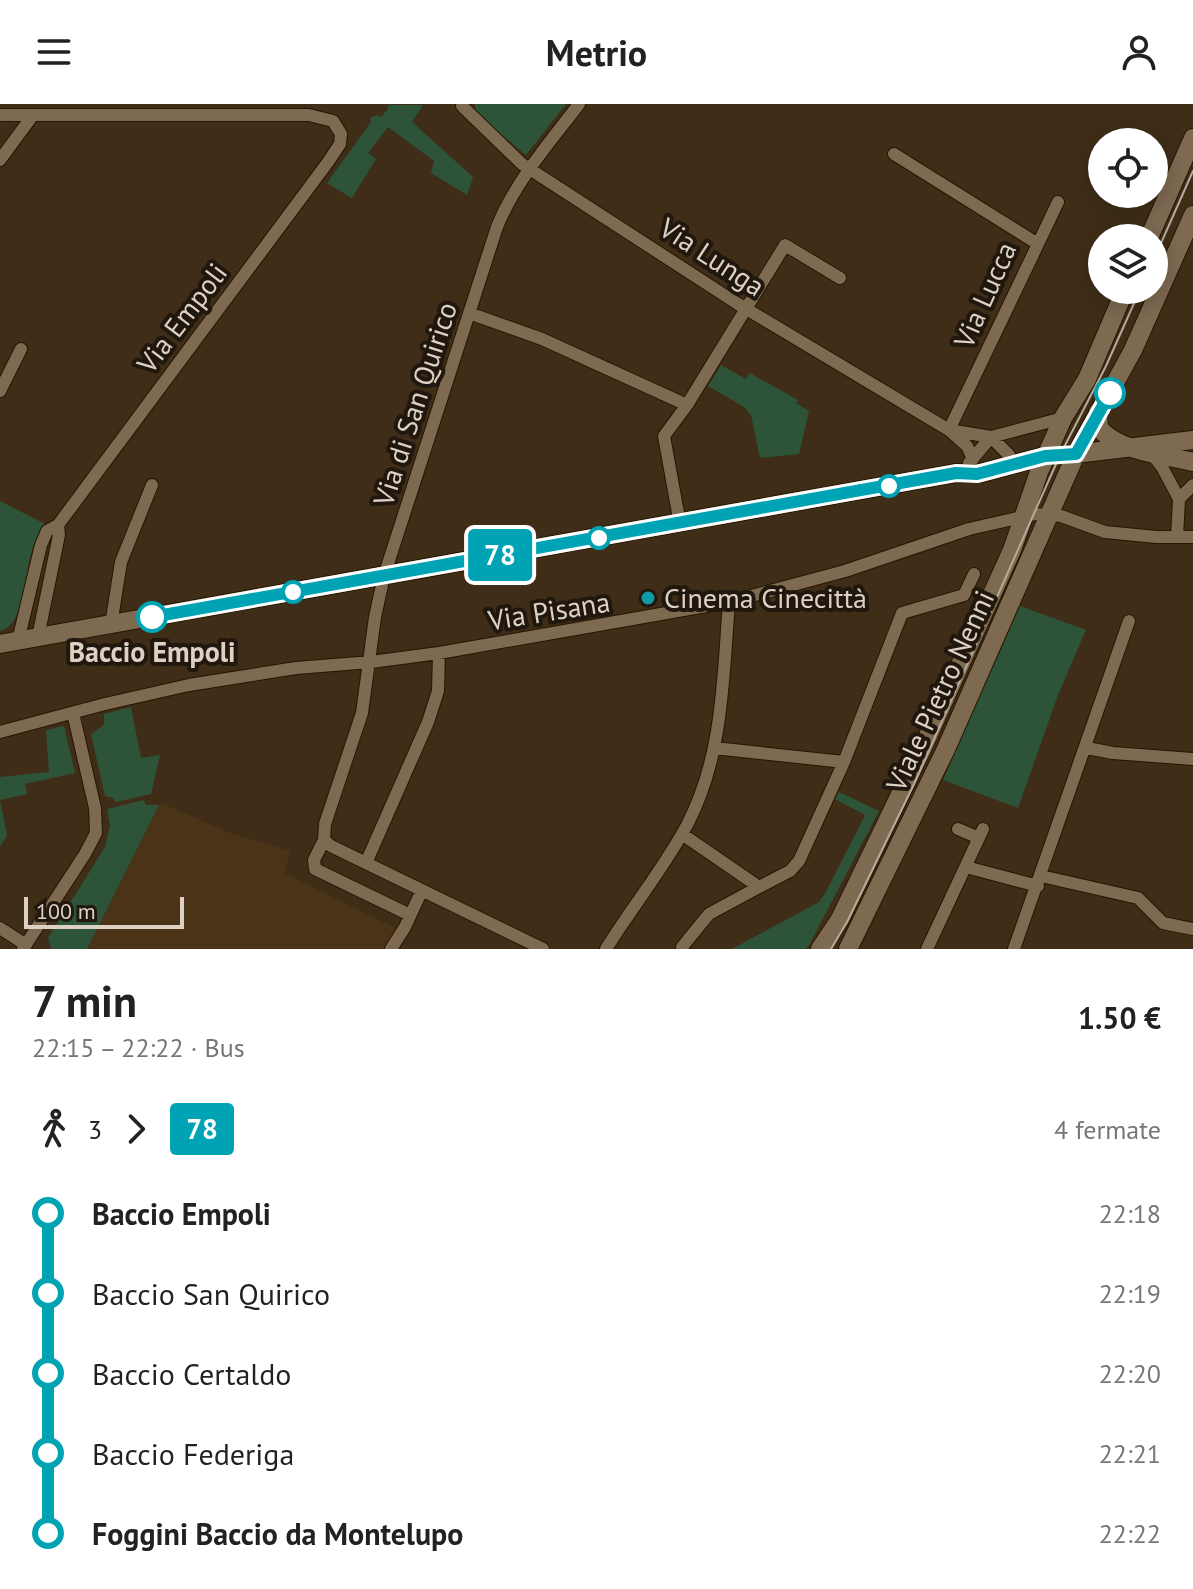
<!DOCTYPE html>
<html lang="it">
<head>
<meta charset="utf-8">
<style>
	:root { --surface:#fff; --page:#f2f2f2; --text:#222; --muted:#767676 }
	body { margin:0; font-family:"PT Sans",sans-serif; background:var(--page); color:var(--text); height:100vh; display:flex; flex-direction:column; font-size:30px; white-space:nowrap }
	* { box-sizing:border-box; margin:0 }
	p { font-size:26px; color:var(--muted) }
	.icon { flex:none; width:44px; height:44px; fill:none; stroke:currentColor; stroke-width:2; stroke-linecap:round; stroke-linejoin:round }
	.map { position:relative; height:845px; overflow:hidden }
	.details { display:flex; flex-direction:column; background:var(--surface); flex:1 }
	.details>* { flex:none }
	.badge { padding:0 16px; border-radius:6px; font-size:28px; line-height:52px }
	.tools { position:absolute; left:1088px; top:24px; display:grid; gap:16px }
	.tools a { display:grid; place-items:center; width:80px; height:80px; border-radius:50%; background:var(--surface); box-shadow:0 4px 20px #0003; font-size:40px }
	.scale { position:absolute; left:24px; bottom:20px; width:160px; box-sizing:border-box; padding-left:8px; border:4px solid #ddd1c4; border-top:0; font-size:22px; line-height:28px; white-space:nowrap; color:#ddd1c4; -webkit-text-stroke:6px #20170e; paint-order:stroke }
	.map>.badge { position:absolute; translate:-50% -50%; box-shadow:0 0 0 4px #fff }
	.legs { display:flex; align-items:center; gap:12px; height:88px; padding:0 32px; font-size:26px }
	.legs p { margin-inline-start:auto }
	.head { display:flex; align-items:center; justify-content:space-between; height:136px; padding:0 32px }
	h1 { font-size:44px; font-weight:700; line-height:60px }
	ul { padding:0 32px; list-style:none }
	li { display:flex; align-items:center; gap:28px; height:80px; font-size:30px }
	li i { display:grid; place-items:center; width:12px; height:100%; margin:0 10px; background:currentColor }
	li i::after { content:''; width:20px; height:20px; margin:-10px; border:6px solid; border-radius:50%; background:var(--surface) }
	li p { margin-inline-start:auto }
	li:first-child i { background:linear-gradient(#0000 50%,currentColor 0) }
	li:last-child i { background:linear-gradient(currentColor 50%,#0000 0) }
	header { display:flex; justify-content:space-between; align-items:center; height:104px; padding:0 32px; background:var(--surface); font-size:36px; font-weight:700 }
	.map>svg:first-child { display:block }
</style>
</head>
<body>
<header><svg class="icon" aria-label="menu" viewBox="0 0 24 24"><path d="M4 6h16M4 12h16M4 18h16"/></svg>Metrio<svg class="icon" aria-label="person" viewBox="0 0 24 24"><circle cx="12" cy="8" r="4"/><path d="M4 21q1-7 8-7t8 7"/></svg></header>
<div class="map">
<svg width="1193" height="845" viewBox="0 0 1193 845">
	<rect width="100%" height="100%" fill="#3f2d17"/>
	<path fill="#4a3316" d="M164,700l66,29 61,18 -7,22 113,56 -12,20h-298l72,-144z"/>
	<path fill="#2d5439" d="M475,0h91l-40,51 -51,-42z
		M388,1h35l-11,17 61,55 -6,18 -36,-22 3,-12 -46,-34 -20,26 8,6 -24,39 -25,-15 44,-61 -1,-4 7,-3 4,2 7,-8z
		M721,261l25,14 4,-6 48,27 -2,3 13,8 -10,43 -39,4 -9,-43 -7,-8 -36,-21z
		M0,397l45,23c-4,7 -10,15 -12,23 -8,21 -7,78 -33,84z
		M1020,502l66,24 -28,65 -40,113 -75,-28z
		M131,603l10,51 19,-3 -9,39 -35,8 -3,-4 -8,-2 -14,-62 13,-9v-11z
		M64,622l11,47 -50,11 2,10 -27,6 7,35 -7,12v-70l49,-5 -3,-42z
		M839,688l40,19 -71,136 -3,2h-73l87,-47 7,-10 39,-77 -30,-16z
		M144,696l2,5h13l-72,144h-36l-3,-11 57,-91 5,-22 -3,-16z"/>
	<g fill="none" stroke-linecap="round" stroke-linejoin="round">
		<defs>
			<path id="street" d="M462,2l60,58 216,140 211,126 18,16 6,13
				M0,11h309l24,6 8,13 -1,10 -12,18 -270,363 -11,6 -6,14 -23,96
				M894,50l144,90 -89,186
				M0,56l33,-45
				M1038,140l20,-42
				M469,209l73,26 145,66
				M0,287l21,-42
				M949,326l42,7
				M991,333l18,18
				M1151,349l11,14 17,32 -2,38
				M969,359l22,-26 72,-19
				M1179,395l14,-14
				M680,420l-16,-88 23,-31 98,-160 55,33
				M111,521l10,-63 31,-77
				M38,533l21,-102 -1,-10
				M0,628l105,-28 84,-19 107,-17 75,-6 68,-9 290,-51 116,-31 124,-42 66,-15 26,2 44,16 51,5h37
				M714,644l130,14
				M1087,644l26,5 80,6
				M958,725l21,9
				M682,730l77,53 31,-16 9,-10 45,-99 58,-149 62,-18 10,-21
				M324,736l1,-16 37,-111 13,-96 9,-41 113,-349c18,-45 53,-85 82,-123
				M324,736l7,6 212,103
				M324,736l-10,20 1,9 95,46
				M366,759l62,-141 10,-31 1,-38
				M966,763l72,19
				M1041,772l97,22 25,25 30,6
				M0,824l26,17
				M682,843l27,-33 50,-27
				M23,845l62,-95 11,-21 -1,-25 -22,-95
				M391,845l14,-22 17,-37
				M606,845c26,-42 58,-81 81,-124 36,-68 36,-147 42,-223
				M927,845l56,-120
				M1014,845l115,-328"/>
			<path id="secondary" d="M1149,134l44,-100
				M1098,308l1,16c20,24 66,27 94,34
				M1067,351l126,-15
				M0,540l956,-171h25l64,-17
				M820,845l20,-30 83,-172 89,-197 27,-78 24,-54 24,-39 38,-89
				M848,845l98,-200 130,-295 57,-104 60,-135"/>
		</defs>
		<use href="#street" stroke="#261501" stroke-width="14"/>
		<use href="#secondary" stroke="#261501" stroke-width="20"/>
		<use href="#street" stroke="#7e6951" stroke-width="12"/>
		<use href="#secondary" stroke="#7e6951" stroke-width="18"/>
		<path stroke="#b7aa9b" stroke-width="2" d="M1154,155l39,-88
			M831,845l16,-27 68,-140 145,-327 46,-89 34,-76"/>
	</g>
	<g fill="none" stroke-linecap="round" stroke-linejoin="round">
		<defs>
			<path id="line-1" d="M152,513l804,-144 21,1 68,-18 31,-2 34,-61"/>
		</defs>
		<use href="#line-1" stroke="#fff" stroke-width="18"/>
		<use href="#line-1" stroke="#00a3b4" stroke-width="12"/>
	</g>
	<g fill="#fff" stroke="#00a3b4" stroke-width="4">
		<circle cx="1110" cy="289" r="14"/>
		<circle cx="889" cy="382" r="10"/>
		<circle cx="599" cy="434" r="10"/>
		<circle cx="293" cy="488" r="10"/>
		<circle cx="152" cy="513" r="14"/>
	</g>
	<circle fill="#0f9aa8" stroke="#20170e" stroke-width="3" cx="648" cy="494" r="8"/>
	<g text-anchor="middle" stroke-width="8" stroke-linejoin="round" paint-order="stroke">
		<g font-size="28" fill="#ddd1c4" stroke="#20170e">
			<text transform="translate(712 153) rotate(33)" y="10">Via Lunga</text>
			<text transform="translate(985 191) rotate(-66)" y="10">Via Lucca</text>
			<text transform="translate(182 214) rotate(-53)" y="10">Via Empoli</text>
			<text transform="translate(415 300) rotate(-72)" y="10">Via di San Quirico</text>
			<text transform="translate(549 507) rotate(-9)" y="10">Via Pisana</text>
			<text transform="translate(940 587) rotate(-65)" y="10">Viale Pietro Nenni</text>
		</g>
		<g font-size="28" fill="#ddd1c4" stroke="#20170e" text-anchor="start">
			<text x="664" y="504">Cinema Cinecittà</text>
		</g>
		<g font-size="28" font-weight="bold" fill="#ddd1c4" stroke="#20170e">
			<text x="152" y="558">Baccio Empoli</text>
		</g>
	</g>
</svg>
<div class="tools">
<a><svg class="icon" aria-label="locate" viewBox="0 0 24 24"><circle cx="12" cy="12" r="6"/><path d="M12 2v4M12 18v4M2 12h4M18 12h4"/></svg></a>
<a><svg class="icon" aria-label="layers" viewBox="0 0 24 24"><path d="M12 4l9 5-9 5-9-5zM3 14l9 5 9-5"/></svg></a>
</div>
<div class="scale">100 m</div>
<b class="badge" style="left:500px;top:451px;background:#00a3b4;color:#fff">78</b>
</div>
<section class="details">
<div class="head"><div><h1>7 min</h1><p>22:15 – 22:22 · Bus</p></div><b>1.50 €</b></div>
<div class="legs"><svg class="icon" aria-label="walk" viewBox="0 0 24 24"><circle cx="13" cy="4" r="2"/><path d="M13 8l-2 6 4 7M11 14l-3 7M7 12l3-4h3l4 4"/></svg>3<svg class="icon" aria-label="forward" viewBox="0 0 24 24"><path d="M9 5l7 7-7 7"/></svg><b class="badge" style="background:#00a3b4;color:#fff">78</b><p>4 fermate</p></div>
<ul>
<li><i style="color:#00a3b4"></i><b>Baccio Empoli</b><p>22:18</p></li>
<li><i style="color:#00a3b4"></i><span>Baccio San Quirico</span><p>22:19</p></li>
<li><i style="color:#00a3b4"></i><span>Baccio Certaldo</span><p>22:20</p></li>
<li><i style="color:#00a3b4"></i><span>Baccio Federiga</span><p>22:21</p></li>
<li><i style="color:#00a3b4"></i><b>Foggini Baccio da Montelupo</b><p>22:22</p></li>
</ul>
</section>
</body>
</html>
